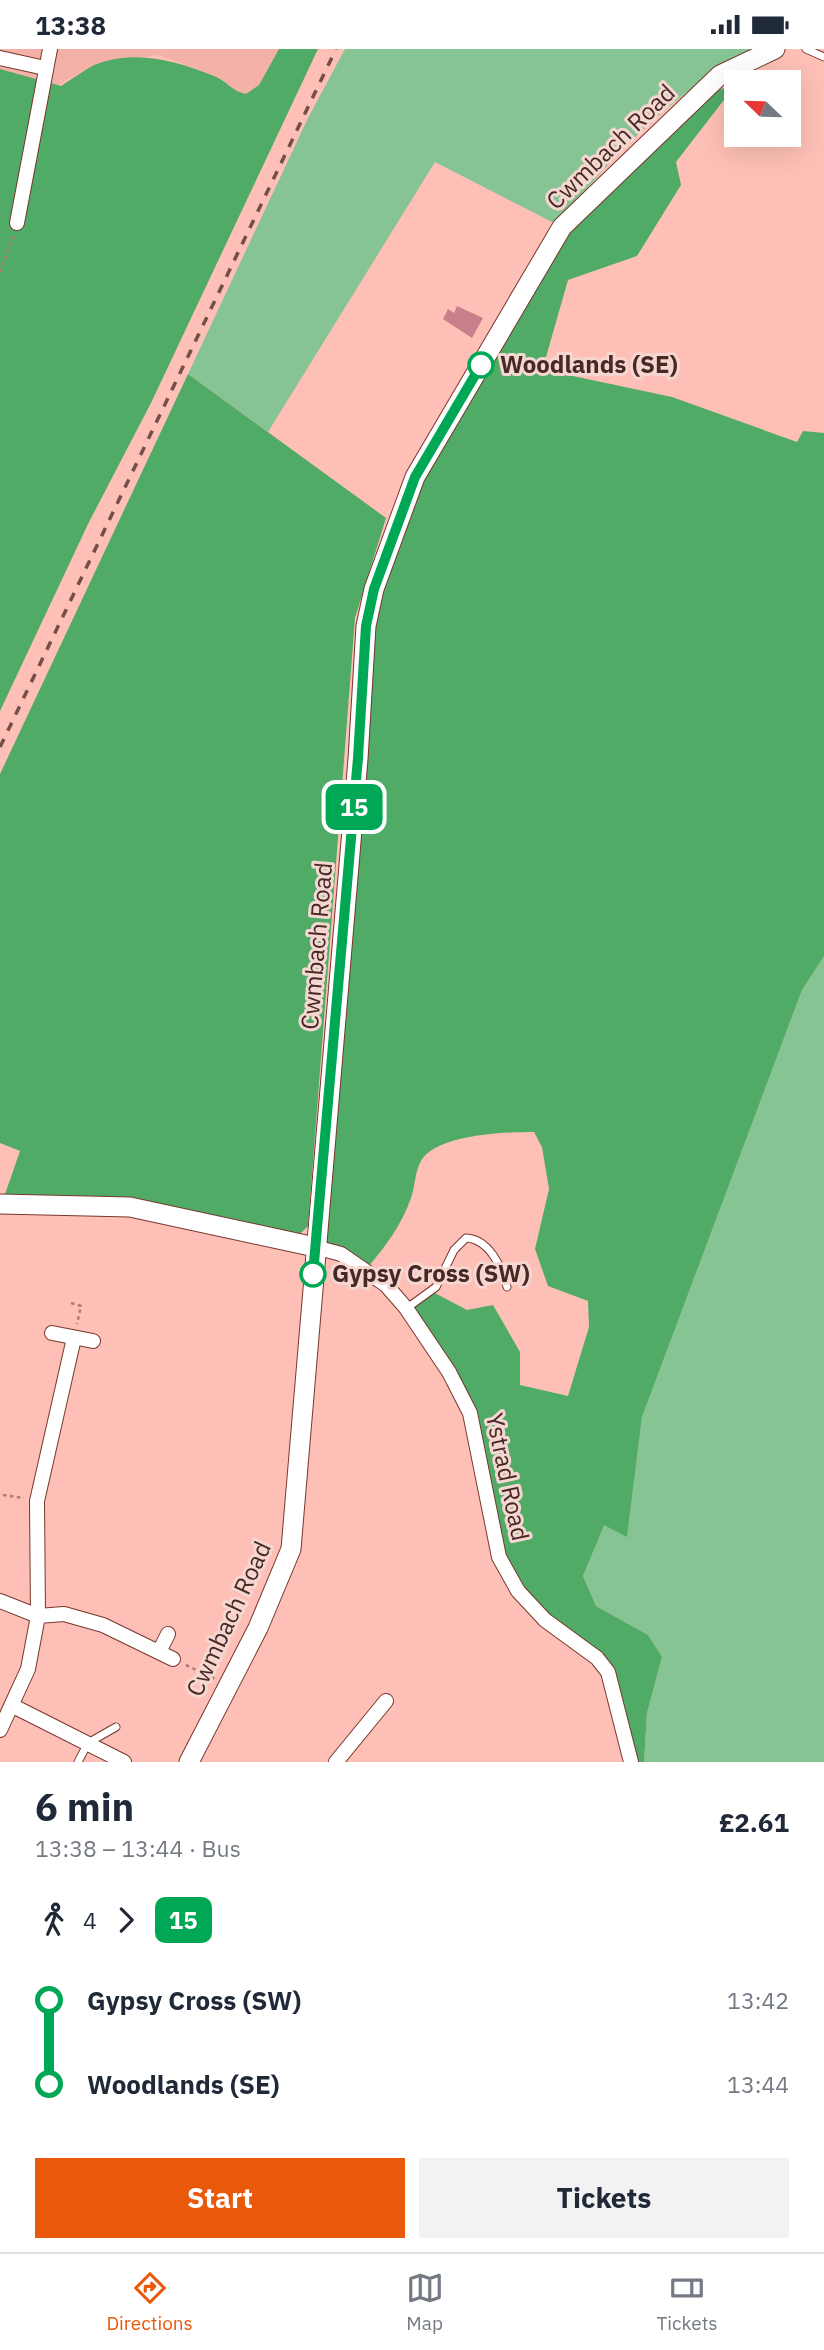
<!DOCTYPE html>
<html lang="en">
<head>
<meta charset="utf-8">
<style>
	:root { --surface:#fff; --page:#f2f2f3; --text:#1f2937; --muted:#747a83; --line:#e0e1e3; --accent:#ea580c }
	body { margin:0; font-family:"IBM Plex Sans",sans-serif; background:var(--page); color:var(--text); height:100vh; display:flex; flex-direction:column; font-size:26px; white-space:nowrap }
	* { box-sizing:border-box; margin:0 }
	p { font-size:23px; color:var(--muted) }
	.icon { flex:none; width:38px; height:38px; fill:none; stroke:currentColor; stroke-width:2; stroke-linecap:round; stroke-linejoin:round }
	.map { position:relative; height:1713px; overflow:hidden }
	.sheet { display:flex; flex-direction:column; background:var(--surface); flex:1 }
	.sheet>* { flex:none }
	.badge { padding:0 14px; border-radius:10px; font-size:24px; line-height:46px }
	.needle { width:46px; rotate:293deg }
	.tools { position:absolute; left:724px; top:21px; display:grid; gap:14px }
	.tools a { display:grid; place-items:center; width:77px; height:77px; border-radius:0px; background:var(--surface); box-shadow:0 7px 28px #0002; font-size:35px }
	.map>.badge { position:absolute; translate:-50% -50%; box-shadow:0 0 0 4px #fff }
	.legs { display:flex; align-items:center; gap:10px; height:77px; padding:0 35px; font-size:23px }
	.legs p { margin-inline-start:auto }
	.headline { display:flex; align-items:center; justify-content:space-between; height:119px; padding:0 35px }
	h1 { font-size:38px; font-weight:800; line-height:52px }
	.button { display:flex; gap:14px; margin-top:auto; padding:14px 35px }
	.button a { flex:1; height:80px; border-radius:0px; background:var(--accent); color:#fff; font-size:28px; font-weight:800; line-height:80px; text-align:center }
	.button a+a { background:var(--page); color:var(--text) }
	ul { padding:0 35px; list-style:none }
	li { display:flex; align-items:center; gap:24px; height:84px; font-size:26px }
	li i { display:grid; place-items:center; width:10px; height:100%; margin:0 9px; background:currentColor }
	li i::after { content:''; width:18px; height:18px; margin:-9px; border:5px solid; border-radius:50%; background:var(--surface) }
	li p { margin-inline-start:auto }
	li:first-child i { background:linear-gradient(#0000 50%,currentColor 0) }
	li:last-child i { background:linear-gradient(currentColor 50%,#0000 0) }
	.status { display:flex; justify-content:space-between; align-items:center; height:49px; padding:0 35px; background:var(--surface); direction:ltr }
	.status svg { height:19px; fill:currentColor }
	.menu { display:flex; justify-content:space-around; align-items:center; height:98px; border-top:2px solid var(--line); background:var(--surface); font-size:19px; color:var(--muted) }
	.menu a { display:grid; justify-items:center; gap:4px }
	.menu .selected { color:var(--accent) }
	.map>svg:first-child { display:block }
</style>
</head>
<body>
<div class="status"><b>13:38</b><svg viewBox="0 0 49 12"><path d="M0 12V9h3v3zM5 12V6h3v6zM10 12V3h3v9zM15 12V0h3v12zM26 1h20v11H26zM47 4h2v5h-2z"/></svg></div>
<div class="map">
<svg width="824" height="1713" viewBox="0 0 824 1713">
	<rect width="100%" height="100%" fill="#fec0b6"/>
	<path fill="#f4b1a7" d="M0,0h279l-20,36 -13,9 -12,-2 -14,-14 -61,-23 -65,10 -94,53z"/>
	<path fill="#87c493" d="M345,0h412c-81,38 -144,108 -201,175l-121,-62 -167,270 -80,-58 120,-256z
		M824,907v806h-180l3,-49 15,-56 -14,-22 -52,-29 -13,-30 21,-52 23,12 15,-119 160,-427z"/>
	<path fill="#4fab66" d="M279,0h39l-167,354 -62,119 -89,189v-642l61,17c11,-7 22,-15 33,-21 40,-16 81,-5 120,11 13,5 17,15 32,18l13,-9z
		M737,34l-61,79 5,23 -44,71 -69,24 -22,77 8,15 118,25 125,45 6,-11 21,2v523l-22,34 -160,427 -15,120 -23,-12 -21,51 13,30 52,29 14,22 -15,56 -3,49h-8l-27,-92 -63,-53 -46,-61 -25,-147 -64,-99 22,-18 34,18 26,-5 27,47v33l48,11 21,-69 -1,-26 -40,-15 -13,-37 14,-60 -7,-42 -8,-15c-27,0 -98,2 -113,29 -6,10 -6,26 -10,37 -9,26 -25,48 -43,69l-44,-23 50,-617 6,-34 40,-112 148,-253 148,-137z
		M188,325l198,144 -31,100 -47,608 -10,10 -295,-36 17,-49 -20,-8v-369z"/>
	<path fill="#c9808b" d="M457,257l26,12 -11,20 -29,-19 5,-10 6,4z"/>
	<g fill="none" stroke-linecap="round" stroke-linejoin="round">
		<defs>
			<path id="lane" d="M806,0l18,8
				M407,1259l29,-21 18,-37 12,-12c23,1 36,29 41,49
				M78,1713l10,-19 28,-16"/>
			<path id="street" d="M0,9l45,10
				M17,174l33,-174
				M315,1198l26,7 45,31 20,23 43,64 21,41 29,144 19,34 27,29 52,38 11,14 23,90
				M52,1284l41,8
				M0,1552l38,15 26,-2 39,11 70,34
				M159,1603l9,-18
				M13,1657l111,56
				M0,1681l28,-61 10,-53 -1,-115 37,-163
				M336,1713l50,-61"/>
			<path id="secondary" d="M0,1155l130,3 185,40
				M189,1713l69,-134 33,-79 67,-790 8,-133 8,-37 41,-112 147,-250 158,-152 55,-26"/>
		</defs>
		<use href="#lane" stroke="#77372e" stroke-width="9"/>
		<use href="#street" stroke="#77372e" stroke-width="16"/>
		<use href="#secondary" stroke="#77372e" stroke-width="21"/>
		<path stroke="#ad7d75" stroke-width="2.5" stroke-dasharray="3.5 3.5" stroke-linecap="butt" d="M0,223l14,-36
			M71,1254l10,3 -4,18
			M3,1446l21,3
			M186,1616l29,14"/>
		<use href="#lane" stroke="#fff" stroke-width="7"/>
		<use href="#street" stroke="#fff" stroke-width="14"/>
		<use href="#secondary" stroke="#fff" stroke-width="19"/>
		<path stroke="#744e48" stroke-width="3.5" stroke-dasharray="9 9" stroke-linecap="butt" d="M0,698l336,-698"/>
	</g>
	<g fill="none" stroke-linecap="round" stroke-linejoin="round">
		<defs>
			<path id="line-1" d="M313,1225l45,-516 8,-132 8,-37 41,-112 66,-112"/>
		</defs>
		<use href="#line-1" stroke="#fff" stroke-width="16"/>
		<use href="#line-1" stroke="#00a754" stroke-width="10"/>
	</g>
	<g fill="#fff" stroke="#00a754" stroke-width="3.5">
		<circle cx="481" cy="316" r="12"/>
		<circle cx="313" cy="1225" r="12"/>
	</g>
	<g text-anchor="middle" stroke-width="6" stroke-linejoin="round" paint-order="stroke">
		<g font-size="24" fill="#462824" stroke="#f6d6d1">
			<text transform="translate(611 98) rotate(-44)" y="8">Cwmbach Road</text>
			<text transform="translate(317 897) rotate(-85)" y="8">Cwmbach Road</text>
			<text transform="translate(507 1428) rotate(78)" y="8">Ystrad Road</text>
			<text transform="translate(229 1570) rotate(-65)" y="8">Cwmbach Road</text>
		</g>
		<g font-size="24" font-weight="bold" fill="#462824" stroke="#f6d6d1" text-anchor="start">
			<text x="500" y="324">Woodlands (SE)</text>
			<text x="332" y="1233">Gypsy Cross (SW)</text>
		</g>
	</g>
</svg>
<div class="tools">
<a><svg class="needle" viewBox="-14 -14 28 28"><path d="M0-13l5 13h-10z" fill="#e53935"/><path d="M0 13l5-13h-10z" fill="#747a83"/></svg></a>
</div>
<b class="badge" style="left:354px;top:758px;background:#00a754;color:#fff">15</b>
</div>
<section class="sheet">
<div class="headline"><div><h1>6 min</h1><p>13:38 – 13:44 · Bus</p></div><b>£2.61</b></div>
<div class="legs"><svg class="icon" aria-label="walk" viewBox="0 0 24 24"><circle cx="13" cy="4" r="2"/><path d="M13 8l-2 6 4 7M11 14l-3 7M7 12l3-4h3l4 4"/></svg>4<svg class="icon" aria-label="forward" viewBox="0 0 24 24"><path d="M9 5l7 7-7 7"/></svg><b class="badge" style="background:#00a754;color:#fff">15</b></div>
<ul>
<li><i style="color:#00a754"></i><b>Gypsy Cross (SW)</b><p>13:42</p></li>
<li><i style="color:#00a754"></i><b>Woodlands (SE)</b><p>13:44</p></li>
</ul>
<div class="button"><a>Start</a><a>Tickets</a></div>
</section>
<nav class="menu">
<a class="selected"><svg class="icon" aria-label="directions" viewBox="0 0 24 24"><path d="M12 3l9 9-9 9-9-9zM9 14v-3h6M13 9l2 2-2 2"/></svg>Directions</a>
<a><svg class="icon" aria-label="map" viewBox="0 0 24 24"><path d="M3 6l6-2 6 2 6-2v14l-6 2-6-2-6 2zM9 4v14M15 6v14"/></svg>Map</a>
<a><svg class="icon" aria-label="tickets" viewBox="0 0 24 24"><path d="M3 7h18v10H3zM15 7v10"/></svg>Tickets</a>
</nav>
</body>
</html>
